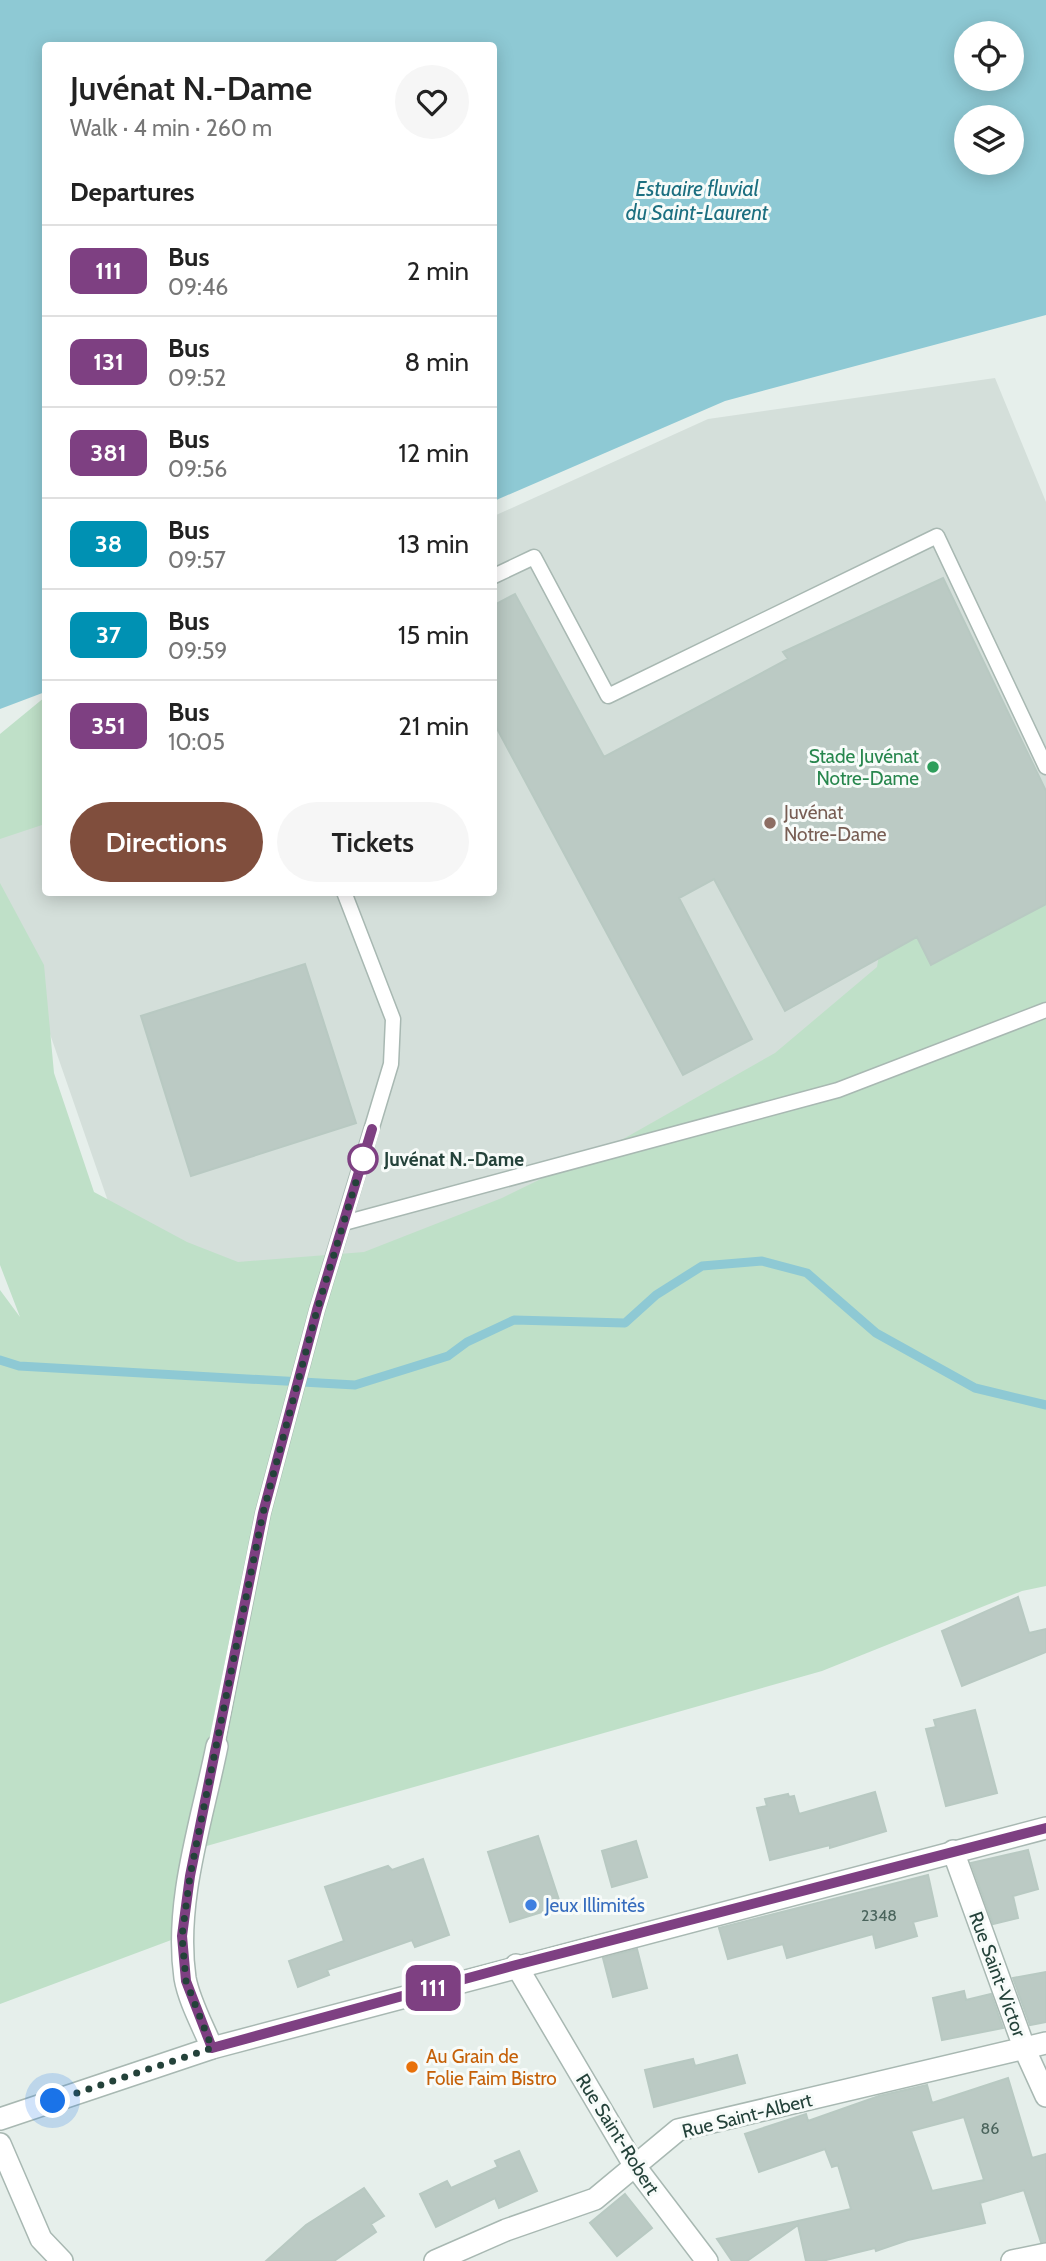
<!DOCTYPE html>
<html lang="en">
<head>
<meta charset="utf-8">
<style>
	:root { --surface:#fff; --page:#f6f6f6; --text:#222; --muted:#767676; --line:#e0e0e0; --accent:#804e3d }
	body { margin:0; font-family:Cabin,sans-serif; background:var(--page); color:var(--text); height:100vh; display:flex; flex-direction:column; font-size:26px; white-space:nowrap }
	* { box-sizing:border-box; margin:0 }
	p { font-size:23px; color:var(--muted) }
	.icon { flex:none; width:38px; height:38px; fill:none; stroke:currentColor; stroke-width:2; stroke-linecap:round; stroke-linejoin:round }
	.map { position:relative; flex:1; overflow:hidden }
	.drawer { position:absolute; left:42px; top:42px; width:455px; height:854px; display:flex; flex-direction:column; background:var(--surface); border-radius:7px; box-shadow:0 4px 18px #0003 }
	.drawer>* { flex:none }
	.badge { padding:0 14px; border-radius:10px; font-size:24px; line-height:46px }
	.buttons { position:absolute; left:954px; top:21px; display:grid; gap:14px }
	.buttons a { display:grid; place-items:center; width:70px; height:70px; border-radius:50%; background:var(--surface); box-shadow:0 4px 18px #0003; font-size:35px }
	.you { position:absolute; width:35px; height:35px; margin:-18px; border:5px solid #fff; border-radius:50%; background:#1a73e8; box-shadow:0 0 0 10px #1a73e833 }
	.map>.badge { position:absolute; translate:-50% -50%; box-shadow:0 0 0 4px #fff }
	h2 { padding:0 28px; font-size:26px; line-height:63px }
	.round { display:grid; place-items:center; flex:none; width:74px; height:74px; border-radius:37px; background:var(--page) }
	.overview { display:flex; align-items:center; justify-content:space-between; height:119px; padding:0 28px }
	h1 { font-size:33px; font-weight:600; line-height:52px }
	.button { display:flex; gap:14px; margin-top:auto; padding:14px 28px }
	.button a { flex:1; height:80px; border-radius:42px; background:var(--accent); color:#fff; font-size:28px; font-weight:600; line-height:80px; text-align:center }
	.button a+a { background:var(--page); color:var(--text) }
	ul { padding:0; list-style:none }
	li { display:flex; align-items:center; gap:21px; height:91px; padding:0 28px; border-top:2px solid var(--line) }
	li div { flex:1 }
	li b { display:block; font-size:26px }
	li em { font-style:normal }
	li .badge { min-width:77px; font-weight:700; text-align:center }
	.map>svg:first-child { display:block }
</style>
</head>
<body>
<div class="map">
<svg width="1046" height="2261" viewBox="0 0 1046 2261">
	<rect width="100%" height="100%" fill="#e6efeb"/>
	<path fill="#d4dfda" d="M995,378l51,124v534l-559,211 -343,58 -144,-415v-134l45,-39 1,175h448v-376l214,-97z"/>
	<path fill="#bfe0c8" d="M45,697v127l-45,15v-105z
		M1046,876v710l-24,5 -200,80 -626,178 -14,87 -182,68v-714l20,27 -20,-52v-382l44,82 10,108 40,119 93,50 51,20 126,-10 138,-54 123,-60 150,-85 102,-86 7,-42z"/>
	<path fill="#8ec9d4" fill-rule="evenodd" d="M0,0h1046v315l-321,86 -231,100v-455h-448l-1,646 -45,17zM966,33h46v46h-46zM966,117h46v46h-46z"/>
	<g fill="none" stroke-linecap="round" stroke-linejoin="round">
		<path stroke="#8ec9d4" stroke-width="9" d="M0,1360l19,6 336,19 93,-29 19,-14 47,-22 111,3 31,-28 46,-29 60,-5 45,12 69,60 99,55 71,17"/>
	</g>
	<path fill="#bbcac4" stroke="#b8c9c2" stroke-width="2" fill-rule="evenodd" d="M943,578l103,213v113l-115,61 -14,-28 -132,74 -71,-132 -35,19 73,141 -69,36 -189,-352v-118l21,-11 89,163 184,-98 -5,-7z
		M305,964l51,159 -165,53 -50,-160z
		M1018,1597l11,36 17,-4v23l-84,34 -20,-55z
		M975,1710l22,83 -51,13 -20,-77 10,-2 -2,-7z
		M875,1792l11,39 -56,17v-3l-60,15 -13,-52 10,-2 -2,-7 23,-5 1,3 5,-1 5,18z
		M538,1836l23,70 -51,16 -22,-70z
		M636,1841l11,36 -35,10 -10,-36z
		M1028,1850l10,39 -25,7 5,22 -25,6 -22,-61z
		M423,1859l26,76 -34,12 -3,-7 -85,30 2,5 -31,12 -9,-26 55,-20 -19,-54 63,-21 4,4z
		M928,1875l9,41 -24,6 4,14 -41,12 -3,-14 -86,24 -4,-14 -55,15 -9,-31z
		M637,1949l10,39 -34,9 -10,-39z
		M1046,1972v50l-16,3 -17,-47z
		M964,1991l2,9 25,-6 12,34 -61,12 -9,-42z
		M737,2055l8,28 -91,24 -9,-37 48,-11 2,7z
		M1008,2078l24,80 14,-4v87l-5,1 -17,-52 -44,13 5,20 -77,17 -32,11 -1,-3 -53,13h-16l-8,-36 -51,36h-15l-15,-22 134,-30 -13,-44 -6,2 -7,-18 -66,23 -14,-38 61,-20 2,7 71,-25 48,-11 5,18zM964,2117l20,63 -52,11 -21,-60z
		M519,2151l18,40 -38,17 -4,-10 -59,29 -16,-33 27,-13 4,7 47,-21 -3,-6z
		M364,2188l20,28 -13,8 5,8 -42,29h-68l40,-36z
		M625,2194l27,34 -35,28 -27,-33z"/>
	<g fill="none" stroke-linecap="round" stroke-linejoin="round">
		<defs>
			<path id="service" d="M494,576l40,-19 74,139 329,-160 109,231
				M344,1223l494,-133 208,-80
				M217,1746l46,-233 54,-203 74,-246 2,-45 -49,-127"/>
			<path id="minor" d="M953,1851l72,199 21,46
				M516,1965l118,200 73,96
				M212,2048c-9,-22 -23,-47 -27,-70 -11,-76 17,-157 32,-232
				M0,2144l41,95 21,22
				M435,2261l71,-31 89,-31 83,-69 368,-87
				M1012,2261l34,-7"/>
			<path id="tertiary" d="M0,2119l212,-71 834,-220"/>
		</defs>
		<use href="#service" stroke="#a8b8b2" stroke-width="17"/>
		<use href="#minor" stroke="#a8b8b2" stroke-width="24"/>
		<use href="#tertiary" stroke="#a8b8b2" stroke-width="24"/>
		<use href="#service" stroke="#fff" stroke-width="14"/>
		<use href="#minor" stroke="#fff" stroke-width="21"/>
		<use href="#tertiary" stroke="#fff" stroke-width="21"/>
	</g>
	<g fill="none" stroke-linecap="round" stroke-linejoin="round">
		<defs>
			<path id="line" d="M372,1129l-55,181 -54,203 -73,363 -8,60 4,45 26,67 304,-83 530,-137"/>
		</defs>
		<use href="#line" stroke="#fff" stroke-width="16"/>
		<use href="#line" stroke="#7e4082" stroke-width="10"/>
		<path stroke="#24423a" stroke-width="7" stroke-dasharray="0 12.6" d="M53,2101l159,-53 -26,-67 -4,-45 8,-60 73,-363 54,-203 46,-151"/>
	</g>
	<circle fill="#2e9e5b" stroke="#f7fbf9" stroke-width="2.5" cx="933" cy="767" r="7"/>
	<circle fill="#8d6e63" stroke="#f7fbf9" stroke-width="2.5" cx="770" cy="823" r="7"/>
	<circle fill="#fff" stroke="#7e4082" stroke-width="3.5" cx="363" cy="1159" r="14"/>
	<circle fill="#3f7fe0" stroke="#f7fbf9" stroke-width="2.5" cx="531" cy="1905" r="7"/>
	<circle fill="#e8710a" stroke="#f7fbf9" stroke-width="2.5" cx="412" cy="2067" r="7"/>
	<g text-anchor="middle" stroke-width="6" stroke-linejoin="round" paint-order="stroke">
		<g font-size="16" fill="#4a645c">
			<text x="879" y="1921">2348</text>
			<text x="990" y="2134">86</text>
		</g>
		<g font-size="19" fill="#27864d" stroke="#f7fbf9" text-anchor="end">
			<text x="919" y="763">Stade Juvénat<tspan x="919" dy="22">Notre-Dame</tspan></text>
		</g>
		<g font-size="19" fill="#785e54" stroke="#f7fbf9" text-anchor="start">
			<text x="784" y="819">Juvénat<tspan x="784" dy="22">Notre-Dame</tspan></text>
		</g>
		<g font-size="19" font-weight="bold" fill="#24423a" stroke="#f7fbf9" text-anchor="start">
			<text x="384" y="1166">Juvénat N.-Dame</text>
		</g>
		<g font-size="19" fill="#366cbe" stroke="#f7fbf9" text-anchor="start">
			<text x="545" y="1912">Jeux Illimités</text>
		</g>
		<g font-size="19" fill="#24423a" stroke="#f7fbf9">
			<text transform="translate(998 1974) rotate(70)" y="7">Rue Saint-Victor</text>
			<text transform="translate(747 2115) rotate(-14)" y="7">Rue Saint-Albert</text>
			<text transform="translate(618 2134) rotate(58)" y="7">Rue Saint-Robert</text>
		</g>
		<g font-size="19" fill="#c56008" stroke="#f7fbf9" text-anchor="start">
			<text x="426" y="2063">Au Grain de<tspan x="426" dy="22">Folie Faim Bistro</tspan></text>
		</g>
		<g font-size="21" font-style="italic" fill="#1c6f80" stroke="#f7fbf9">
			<text x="697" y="196">Estuaire fluvial<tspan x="697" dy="24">du Saint-Laurent</tspan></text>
		</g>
	</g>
</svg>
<div class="buttons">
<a><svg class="icon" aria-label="locate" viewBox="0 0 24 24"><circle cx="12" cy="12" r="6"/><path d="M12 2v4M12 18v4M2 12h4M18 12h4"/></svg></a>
<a><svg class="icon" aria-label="layers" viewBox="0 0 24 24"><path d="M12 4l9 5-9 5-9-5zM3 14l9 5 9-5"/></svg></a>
</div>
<div class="you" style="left:53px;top:2101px"></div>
<b class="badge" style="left:433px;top:1988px;background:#7e4082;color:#fff">111</b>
<section class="drawer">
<div class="overview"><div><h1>Juvénat N.-Dame</h1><p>Walk · 4 min · 260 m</p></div><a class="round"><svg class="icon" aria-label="heart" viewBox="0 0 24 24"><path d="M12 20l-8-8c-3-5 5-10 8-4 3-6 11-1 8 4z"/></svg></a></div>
<h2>Departures</h2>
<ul>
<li><span class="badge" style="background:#7e4082;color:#fff">111</span><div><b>Bus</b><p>09:46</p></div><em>2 min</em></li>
<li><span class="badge" style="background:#7e4082;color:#fff">131</span><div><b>Bus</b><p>09:52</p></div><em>8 min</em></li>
<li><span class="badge" style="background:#7e4082;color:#fff">381</span><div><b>Bus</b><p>09:56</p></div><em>12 min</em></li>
<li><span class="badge" style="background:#0091b3;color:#fff">38</span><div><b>Bus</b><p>09:57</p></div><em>13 min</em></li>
<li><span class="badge" style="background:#0091b3;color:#fff">37</span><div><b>Bus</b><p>09:59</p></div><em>15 min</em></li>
<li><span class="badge" style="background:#7e4082;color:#fff">351</span><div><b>Bus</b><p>10:05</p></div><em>21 min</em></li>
</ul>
<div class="button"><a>Directions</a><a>Tickets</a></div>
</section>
</div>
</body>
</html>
